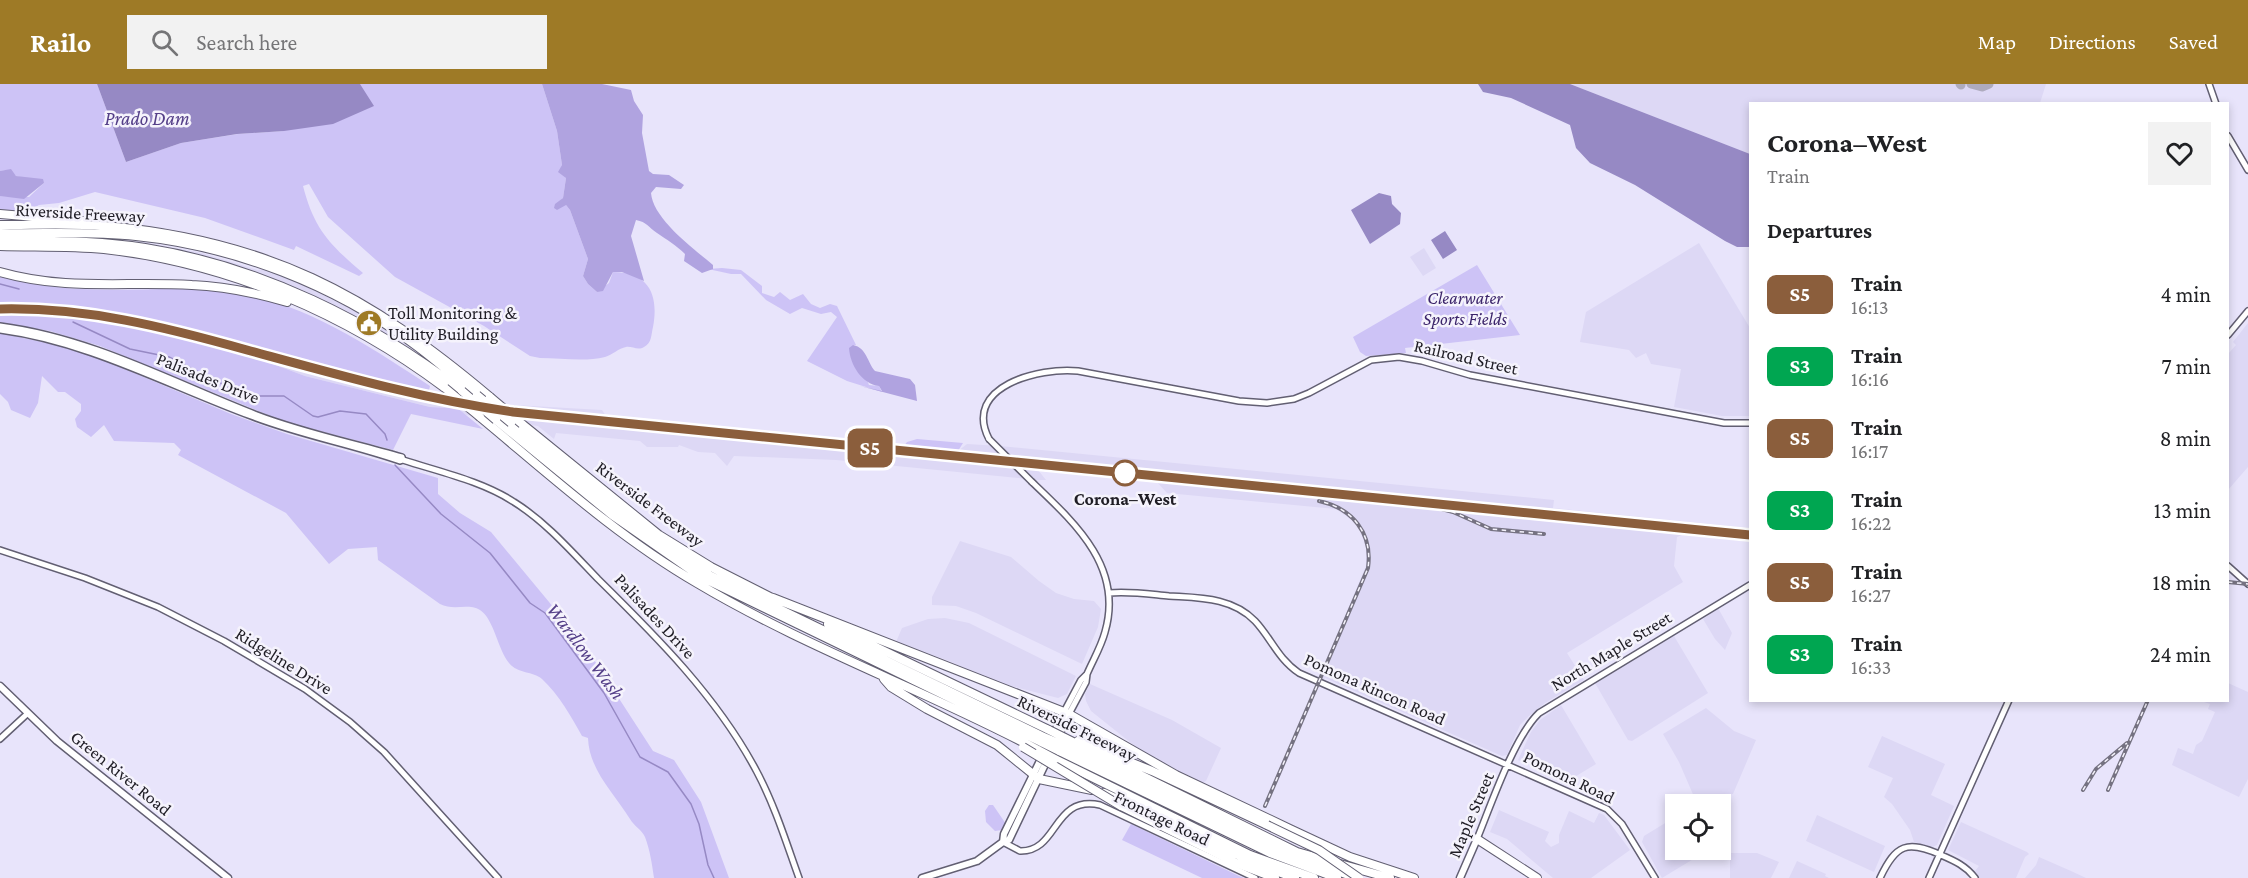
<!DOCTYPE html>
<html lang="en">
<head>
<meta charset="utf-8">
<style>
	:root { --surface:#fff; --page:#f2f2f2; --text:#202124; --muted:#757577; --accent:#9e7a26 }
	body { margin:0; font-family:"Crimson Pro",serif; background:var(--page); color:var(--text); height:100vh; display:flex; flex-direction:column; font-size:22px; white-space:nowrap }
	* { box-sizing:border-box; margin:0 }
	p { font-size:20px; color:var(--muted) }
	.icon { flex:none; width:33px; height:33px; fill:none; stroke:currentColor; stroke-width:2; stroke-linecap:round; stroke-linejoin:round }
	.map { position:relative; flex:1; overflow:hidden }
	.details { position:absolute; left:1749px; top:18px; width:480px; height:600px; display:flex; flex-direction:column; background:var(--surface); border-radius:0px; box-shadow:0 3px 9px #0003 }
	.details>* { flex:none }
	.badge { padding:0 12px; border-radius:9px; font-size:21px; line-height:39px }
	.tools { position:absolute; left:1665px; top:710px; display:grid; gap:12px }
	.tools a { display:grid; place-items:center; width:66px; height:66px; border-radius:0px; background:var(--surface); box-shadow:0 3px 9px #0003; font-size:30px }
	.map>.badge { position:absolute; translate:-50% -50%; box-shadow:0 0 0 3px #fff }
	h2 { padding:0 18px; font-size:22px; line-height:54px }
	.round { display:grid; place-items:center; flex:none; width:63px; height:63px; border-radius:0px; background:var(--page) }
	.summary { display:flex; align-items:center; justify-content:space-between; height:102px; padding:0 18px }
	h1 { font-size:28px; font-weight:700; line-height:45px }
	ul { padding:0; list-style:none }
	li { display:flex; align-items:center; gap:18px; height:72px; padding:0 18px }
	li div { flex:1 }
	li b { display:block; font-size:22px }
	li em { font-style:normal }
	li .badge { min-width:66px; font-weight:700; text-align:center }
	header { display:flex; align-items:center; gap:36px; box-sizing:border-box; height:84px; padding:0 30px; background:var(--accent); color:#fff }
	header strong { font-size:28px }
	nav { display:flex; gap:33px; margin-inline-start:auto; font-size:21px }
	.search { width:420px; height:54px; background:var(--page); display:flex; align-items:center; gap:15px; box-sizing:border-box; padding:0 21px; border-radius:0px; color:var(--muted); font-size:22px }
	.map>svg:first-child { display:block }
</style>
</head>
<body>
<header>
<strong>Railo</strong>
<div class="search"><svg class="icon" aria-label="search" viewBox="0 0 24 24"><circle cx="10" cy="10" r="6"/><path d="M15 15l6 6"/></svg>Search here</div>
<nav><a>Map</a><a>Directions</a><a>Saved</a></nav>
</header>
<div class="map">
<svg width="2248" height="794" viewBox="0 0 2248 794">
	<rect width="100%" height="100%" fill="#e8e4fb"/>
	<path fill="#ddd8f5" d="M1570,0h476l-6,19 -290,1v50z
		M137,157l65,12 56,17 5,-1 28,10 74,37 72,50 -2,1 -78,-49 -88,-41 -1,2 -131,-35z
		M1699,159l51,85v88h-28l-48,-9 7,-38 -30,-5 -5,-11 -10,5 -7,-8 -49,-8 6,-30z
		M1424,164l12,20 -13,8 -13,-19z
		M21,219l67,5 65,13 275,73 77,13 9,-2 88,5 4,6 58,7 294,28 9,-7 33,2 554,54 -1,8 197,20v14l-68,-7 -5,2 -3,29 9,16 -116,71 17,27 -39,23 -16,13 -9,9 -13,30 -5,1 -177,-78 -2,3 -4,-2 47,-113v-19l-6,-17 -8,-10 -16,-11 -169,-16 -12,-13 -97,-10h-20l8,10h-8l-202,-20 -102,-4 -7,10 -12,-13 -17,-1 -19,-7 -1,2h-31l-7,-6 -84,-8 -2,6 -16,-13 -72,-11 -11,-9 -4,2 -21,-1 -125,-31 -48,-18 -92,-26 -56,-12 -76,-8 -33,1v-9z
		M2248,239v144l-20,23v-136l8,-9 -3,-3z
		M960,457l51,16 28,24 17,12 18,6 20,2 7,8 -3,18 -16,37 -106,-51 -20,-7 -24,-1v-8z
		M1718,524l14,25 -7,17 -10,-11 -12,-20z
		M945,534l24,5 107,53 -9,18 -9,4 -63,-16 -46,-21 -53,-19 6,-14 26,-9z
		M1674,552l34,57 -76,48 -4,-1 -33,-57z
		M2228,599l20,9v87l-9,18 -67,-32 6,-17 15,6 3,-9 6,-4 13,-29 -7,-3 2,-5 -9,-3 27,-1z
		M1090,600l82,36 49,28 -15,33 -4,2 -32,-15 -34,-21 -45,-36 -5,-10 -1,-7z
		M1561,621l35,59 -28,17 -50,-21 13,-28 9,-12z
		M1706,624l28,23 22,9 -23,54 -38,5 -16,-37 -16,-28z
		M1882,652l63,28 -14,31 23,11 -17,39 -5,2 -18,-5 -4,-12 -18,-26 -8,-7 9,-19 -25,-11z
		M1721,721l10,1 -1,47h27l22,9 -8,16h-41v-24l-30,1 -38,23 -20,-36 2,-6 31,-19 1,32h44z
		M1499,726l50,22 -4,9 6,6 8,-4v-8l10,-24 25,12 5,-10 5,2 26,35 -39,28h-38l-46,-39 -17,-7z
		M1817,731l68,31 -11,26 -68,-31z
		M1961,738l66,30 2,2 -4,3 -9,21h-36l-5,-7 4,-5 -31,-16z
		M2039,773l32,14 15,7h-61l11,-13z
		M1797,777l29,13 -1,2 4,2h-40z"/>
	<path fill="#cdc3f6" d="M0,0h97l29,78 55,-19 57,-9 46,-3 -17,-47h275l15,47 5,34 -1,4 5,9 -3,20 -5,5 8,2 4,5 18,49 -5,17 5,8 9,8 12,-9 4,-11c36,0 46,23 40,55 -2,8 -1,16 -9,20 -6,4 -12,-1 -18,0 -7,1 -14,8 -21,10 -20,5 -44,1 -65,1l-10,-2 -46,-30 -89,-49 -67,-60 -19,-33 -6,2c11,43 27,59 60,87l-4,3 -63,-30 -2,4 -89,-32 -110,-26 -36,11 -20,2 -11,6 -28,-1v-14l29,1 15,-14 -28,-7 -6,-6 -10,1z
		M1477,181l43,70 -115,13 1,5 -40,3 -6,-4 -7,-15z
		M722,184l19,2 21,16v7l12,4 6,-5 10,8 13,-6 8,10 9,4 10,-4 7,2 19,39h-3l16,40 10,1 3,6 -35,-11 -40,-20 30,-44 -6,-5 -10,2 -19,-6 -12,6 -24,-14 -25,-26h-10l-23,-5z
		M0,193c27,5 54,11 81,12 52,3 105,-4 156,4 68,10 137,56 193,93l-2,8c-64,-17 -127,-34 -190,-51 -78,-21 -157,-43 -238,-39z
		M33,228l76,8 56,12 92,26 48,18 125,31 21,1 4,-2 28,23 -72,-15 -18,36 -108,-28 -185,-76 -50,-15 -50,-8v-10z
		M0,249l80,17 151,64 56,20 151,44v16l22,19 31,19 92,111 70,108 21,9 27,42 28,76h-75c-2,-14 -4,-28 -9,-41 -3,-7 -11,-11 -15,-18 -16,-26 -41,-49 -42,-81l-6,-2c-11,-20 -23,-41 -40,-57 -9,-8 -24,-5 -33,-16 -11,-13 -15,-44 -29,-53 -12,-7 -27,1 -40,-6l-62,-44 -1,-13 -29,2 -19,15 -43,-51 -108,-58 3,-5 -7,-7 -60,-2 -10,-16 -13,12 -14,-10 -2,-8 6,-8v-7l-16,-12h-7l-16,-16 -4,27 -8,15 -19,-8 -3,-8 -8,-8z
		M917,355l46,4 -5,8 -54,-5 3,-4z
		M989,721h4l13,19 -4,6 -7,1 -9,-9 -1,-11z
		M1131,740l108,52 5,2h-42l-80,-38z"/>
	<path fill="#b0a3e0" d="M542,0h60l29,6 3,11 9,14 -1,18 7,38 4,3 16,1 15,10 -3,4 -25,-2 -5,6c2,26 43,56 62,72v4l-11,4 -18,-12 1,-7c-9,-9 -18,-14 -28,-21 -9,-6 -10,-11 -21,-13l-5,16 13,45 -22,-9h-9l-10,19 -6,1 -9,-8 -5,-8 5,-17 -18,-49 -4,-5 -9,5 -3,-2 1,-4 8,-6 3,-20 -8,-6 4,-7 -5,-34z
		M11,85l5,7 27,3 1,4 -20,16 -24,-3v-25z
		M853,261c14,3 14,17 22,26l35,8 5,6 2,16 -57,-15 22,5 -3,-5c-17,-2 -29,-21 -30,-38z"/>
	<path fill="#9689c4" d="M97,0h263l14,22 -41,18 -49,7 -47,3 -56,9 -55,19z
		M1478,0h92l180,70v93h-13l-12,-6 -90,-56 -45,-22 -14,-15 -6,-23 -59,-27 -28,-6z
		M1379,109l12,3 1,8 9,9 -1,11 -30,20 -19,-34z
		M1445,147l12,19 -14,9 -12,-19z"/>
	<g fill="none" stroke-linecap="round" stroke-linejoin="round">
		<path stroke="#9689c4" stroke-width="1.5" d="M0,200l19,5
			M73,238l57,27 39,8 61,31 25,8h29l29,20 5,1 22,-6 26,3 19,20 2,6
			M395,381l46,49 49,39 40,50 15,10 59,80 36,64 28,15 23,32 8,20 9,41 6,13"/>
		<path stroke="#aeabbe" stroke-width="9" d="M1960,0l1,1
			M1971,0l11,3 7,-3"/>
		<defs>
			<path id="secondary" d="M2209,0l7,20
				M2228,52l20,34
				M0,242c92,12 172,56 257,89 47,18 97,28 145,42l1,3
				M0,246c89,12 167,55 251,86 49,19 100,28 149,45l3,-1c37,12 79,21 111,42 32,20 58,50 84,77 59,58 120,119 159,193 18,34 29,70 42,106
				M2228,251l20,-24
				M989,355c-27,-53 51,-72 89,-68l161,30 28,2 27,-4 15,-6 62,-33 28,-3 23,4 48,14 254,48h26
				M1032,398c43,41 92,85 73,150 -4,15 -12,28 -18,42l-1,8 -17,32
				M0,466l85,28 73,29 66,34 81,48 45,33 34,30 114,126
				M2228,482l20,18
				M1109,509c20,-2 39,1 60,3 30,2 63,1 86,25 16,17 23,38 44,52l308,136 15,15 33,54
				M1064,628l17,-32 6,-6
				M0,655l27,-25
				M1477,755c14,-34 37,-102 62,-126l211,-128
				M1003,758l17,9c39,1 32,-56 80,-46l155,73
				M1880,794c16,-34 27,-38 61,-23 14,6 25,11 34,23
				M1929,794l80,-178"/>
			<path id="primary" d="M0,602l57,55 171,137
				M1003,758l1,-8 60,-122
				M922,794l55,-17 26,-19 6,-2 60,-126
				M1460,794l17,-39"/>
			<path id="highway" d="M0,130l82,7
				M0,141c35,0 70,-2 105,1 161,14 263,68 385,171
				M0,149c45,1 91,-2 136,3 98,10 199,49 278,108 22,16 42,34 63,51
				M0,156c49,1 97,0 145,8 115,18 226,73 317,143
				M0,162c35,1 70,0 104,3 125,14 242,65 341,139
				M0,188c67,19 125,9 192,13 33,1 64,8 95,17
				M480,333c70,58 138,120 217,166 109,65 231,108 343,168
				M496,336l116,95 89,62 342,166
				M511,339c64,52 127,108 198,152l337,163
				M522,340l137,111 52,32 65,33
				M773,514l296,116 107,61 114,54 60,28 64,21
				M828,540l221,106
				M884,595l7,8 36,22 70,36 42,34 53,11
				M1065,654l232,114 93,26
				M1078,657l74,30 115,54
				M1062,661l216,105 79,28
				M1059,667l211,102 67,25
				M1055,675l195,96 64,23
				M1104,709l158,73 33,12
				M1121,722l115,57 39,15
				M1477,755l60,39"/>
		</defs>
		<use href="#secondary" stroke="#625f72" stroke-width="8"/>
		<use href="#primary" stroke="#625f72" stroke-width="9"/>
		<use href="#highway" stroke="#625f72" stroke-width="10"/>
		<use href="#secondary" stroke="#fff" stroke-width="5"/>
		<use href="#primary" stroke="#fff" stroke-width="6"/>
		<use href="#highway" stroke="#fff" stroke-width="8"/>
		<defs>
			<path id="rail" d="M0,223c93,-2 174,20 263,45 82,23 163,45 248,58l1239,123
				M1434,423l19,5 38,17 53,5
				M2228,498l20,2
				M2083,706l13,-21 31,-26
				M2108,706l40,-90
				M1265,722l103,-238c5,-35 -16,-60 -49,-67"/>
		</defs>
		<use href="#rail" stroke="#757281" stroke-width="4"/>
		<use href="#rail" stroke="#f5f3fc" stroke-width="1.5" stroke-dasharray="4.5" stroke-linecap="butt"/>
		<defs>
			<path id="secondary-bridge" d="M989,355l43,43"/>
			<path id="highway-bridge" d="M445,304l35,29
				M462,307l34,29
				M477,311l34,28
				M490,313l32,27
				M1049,646l16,8
				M1046,654l16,7
				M1043,659l16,8
				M1023,663l98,59
				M1040,667l15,8
				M1267,741l52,25 40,28"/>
		</defs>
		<use href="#secondary-bridge" stroke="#625f72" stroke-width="8" stroke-linecap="butt"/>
		<use href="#highway-bridge" stroke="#625f72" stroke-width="10" stroke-linecap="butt"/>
		<use href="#secondary-bridge" stroke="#fff" stroke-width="5"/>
		<use href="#highway-bridge" stroke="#fff" stroke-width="8"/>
	</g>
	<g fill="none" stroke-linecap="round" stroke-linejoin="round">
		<defs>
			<path id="line" d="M0,225c86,-2 165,18 247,41 88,24 175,49 266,62l1237,123"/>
		</defs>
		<use href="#line" stroke="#fff" stroke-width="14"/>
		<use href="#line" stroke="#8b5e3c" stroke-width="9"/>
	</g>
	<defs>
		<symbol id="civic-disc" viewBox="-11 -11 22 22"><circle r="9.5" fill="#9e7a26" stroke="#f5f3fc"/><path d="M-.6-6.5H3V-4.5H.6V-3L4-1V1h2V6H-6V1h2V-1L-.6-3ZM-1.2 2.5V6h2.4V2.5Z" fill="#fff"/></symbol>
	</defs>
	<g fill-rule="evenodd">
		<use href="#civic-disc" x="354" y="224" width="30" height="30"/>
	</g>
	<circle fill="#fff" stroke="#8b5e3c" stroke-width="3" cx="1125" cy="389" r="12"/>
	<g text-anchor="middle" stroke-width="5" stroke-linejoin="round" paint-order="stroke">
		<g font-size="18" fill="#1f1d25" stroke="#f5f3fc">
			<text transform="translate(80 129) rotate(3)" y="6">Riverside Freeway</text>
			<text transform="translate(1466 273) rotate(13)" y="6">Railroad Street</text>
			<text transform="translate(208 294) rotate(22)" y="6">Palisades Drive</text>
			<text transform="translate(650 420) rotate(37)" y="6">Riverside Freeway</text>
			<text transform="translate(655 532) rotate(47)" y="6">Palisades Drive</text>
			<text transform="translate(1611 567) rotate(-31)" y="6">North Maple Street</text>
			<text transform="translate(284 577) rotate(32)" y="6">Ridgeline Drive</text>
			<text transform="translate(1375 605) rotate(24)" y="6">Pomona Rincon Road</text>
			<text transform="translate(1077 644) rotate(26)" y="6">Riverside Freeway</text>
			<text transform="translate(121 689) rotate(39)" y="6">Green River Road</text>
			<text transform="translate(1569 693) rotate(26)" y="6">Pomona Road</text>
			<text transform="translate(1471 731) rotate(-67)" y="6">Maple Street</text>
			<text transform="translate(1162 734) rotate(26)" y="6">Frontage Road</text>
		</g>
		<g font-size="18" font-style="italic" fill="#3b246a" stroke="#f5f3fc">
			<text x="1465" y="220">Clearwater<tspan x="1465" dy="21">Sports Fields</tspan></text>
		</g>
		<g font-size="18" fill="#1f1d25" stroke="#f5f3fc" text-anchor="start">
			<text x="388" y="235">Toll Monitoring &amp;<tspan x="388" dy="21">Utility Building</tspan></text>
		</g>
		<g font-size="18" font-weight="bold" fill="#1f1d25" stroke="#f5f3fc">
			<text x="1125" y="421">Corona–West</text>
		</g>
		<g font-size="20" font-style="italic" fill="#543f88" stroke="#f5f3fc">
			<text x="147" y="41">Prado Dam</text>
			<text transform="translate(586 567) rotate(53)" y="7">Wardlow Wash</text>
		</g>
	</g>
</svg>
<div class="tools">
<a><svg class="icon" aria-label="locate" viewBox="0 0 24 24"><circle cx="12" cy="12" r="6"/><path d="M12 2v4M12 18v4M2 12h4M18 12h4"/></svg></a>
</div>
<b class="badge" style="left:870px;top:364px;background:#8b5e3c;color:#fff">S5</b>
<section class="details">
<div class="summary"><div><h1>Corona–West</h1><p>Train</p></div><a class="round"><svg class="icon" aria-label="heart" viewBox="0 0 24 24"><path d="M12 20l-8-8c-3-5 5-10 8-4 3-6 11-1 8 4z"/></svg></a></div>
<h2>Departures</h2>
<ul>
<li><span class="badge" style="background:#8b5e3c;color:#fff">S5</span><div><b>Train</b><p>16:13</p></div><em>4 min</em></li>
<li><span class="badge" style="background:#00a651;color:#fff">S3</span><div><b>Train</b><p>16:16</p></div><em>7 min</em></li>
<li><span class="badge" style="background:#8b5e3c;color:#fff">S5</span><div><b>Train</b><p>16:17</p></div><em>8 min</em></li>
<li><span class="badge" style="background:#00a651;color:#fff">S3</span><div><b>Train</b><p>16:22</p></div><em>13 min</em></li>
<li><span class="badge" style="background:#8b5e3c;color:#fff">S5</span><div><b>Train</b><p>16:27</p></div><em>18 min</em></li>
<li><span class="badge" style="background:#00a651;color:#fff">S3</span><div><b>Train</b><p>16:33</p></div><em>24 min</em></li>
</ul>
</section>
</div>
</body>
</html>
